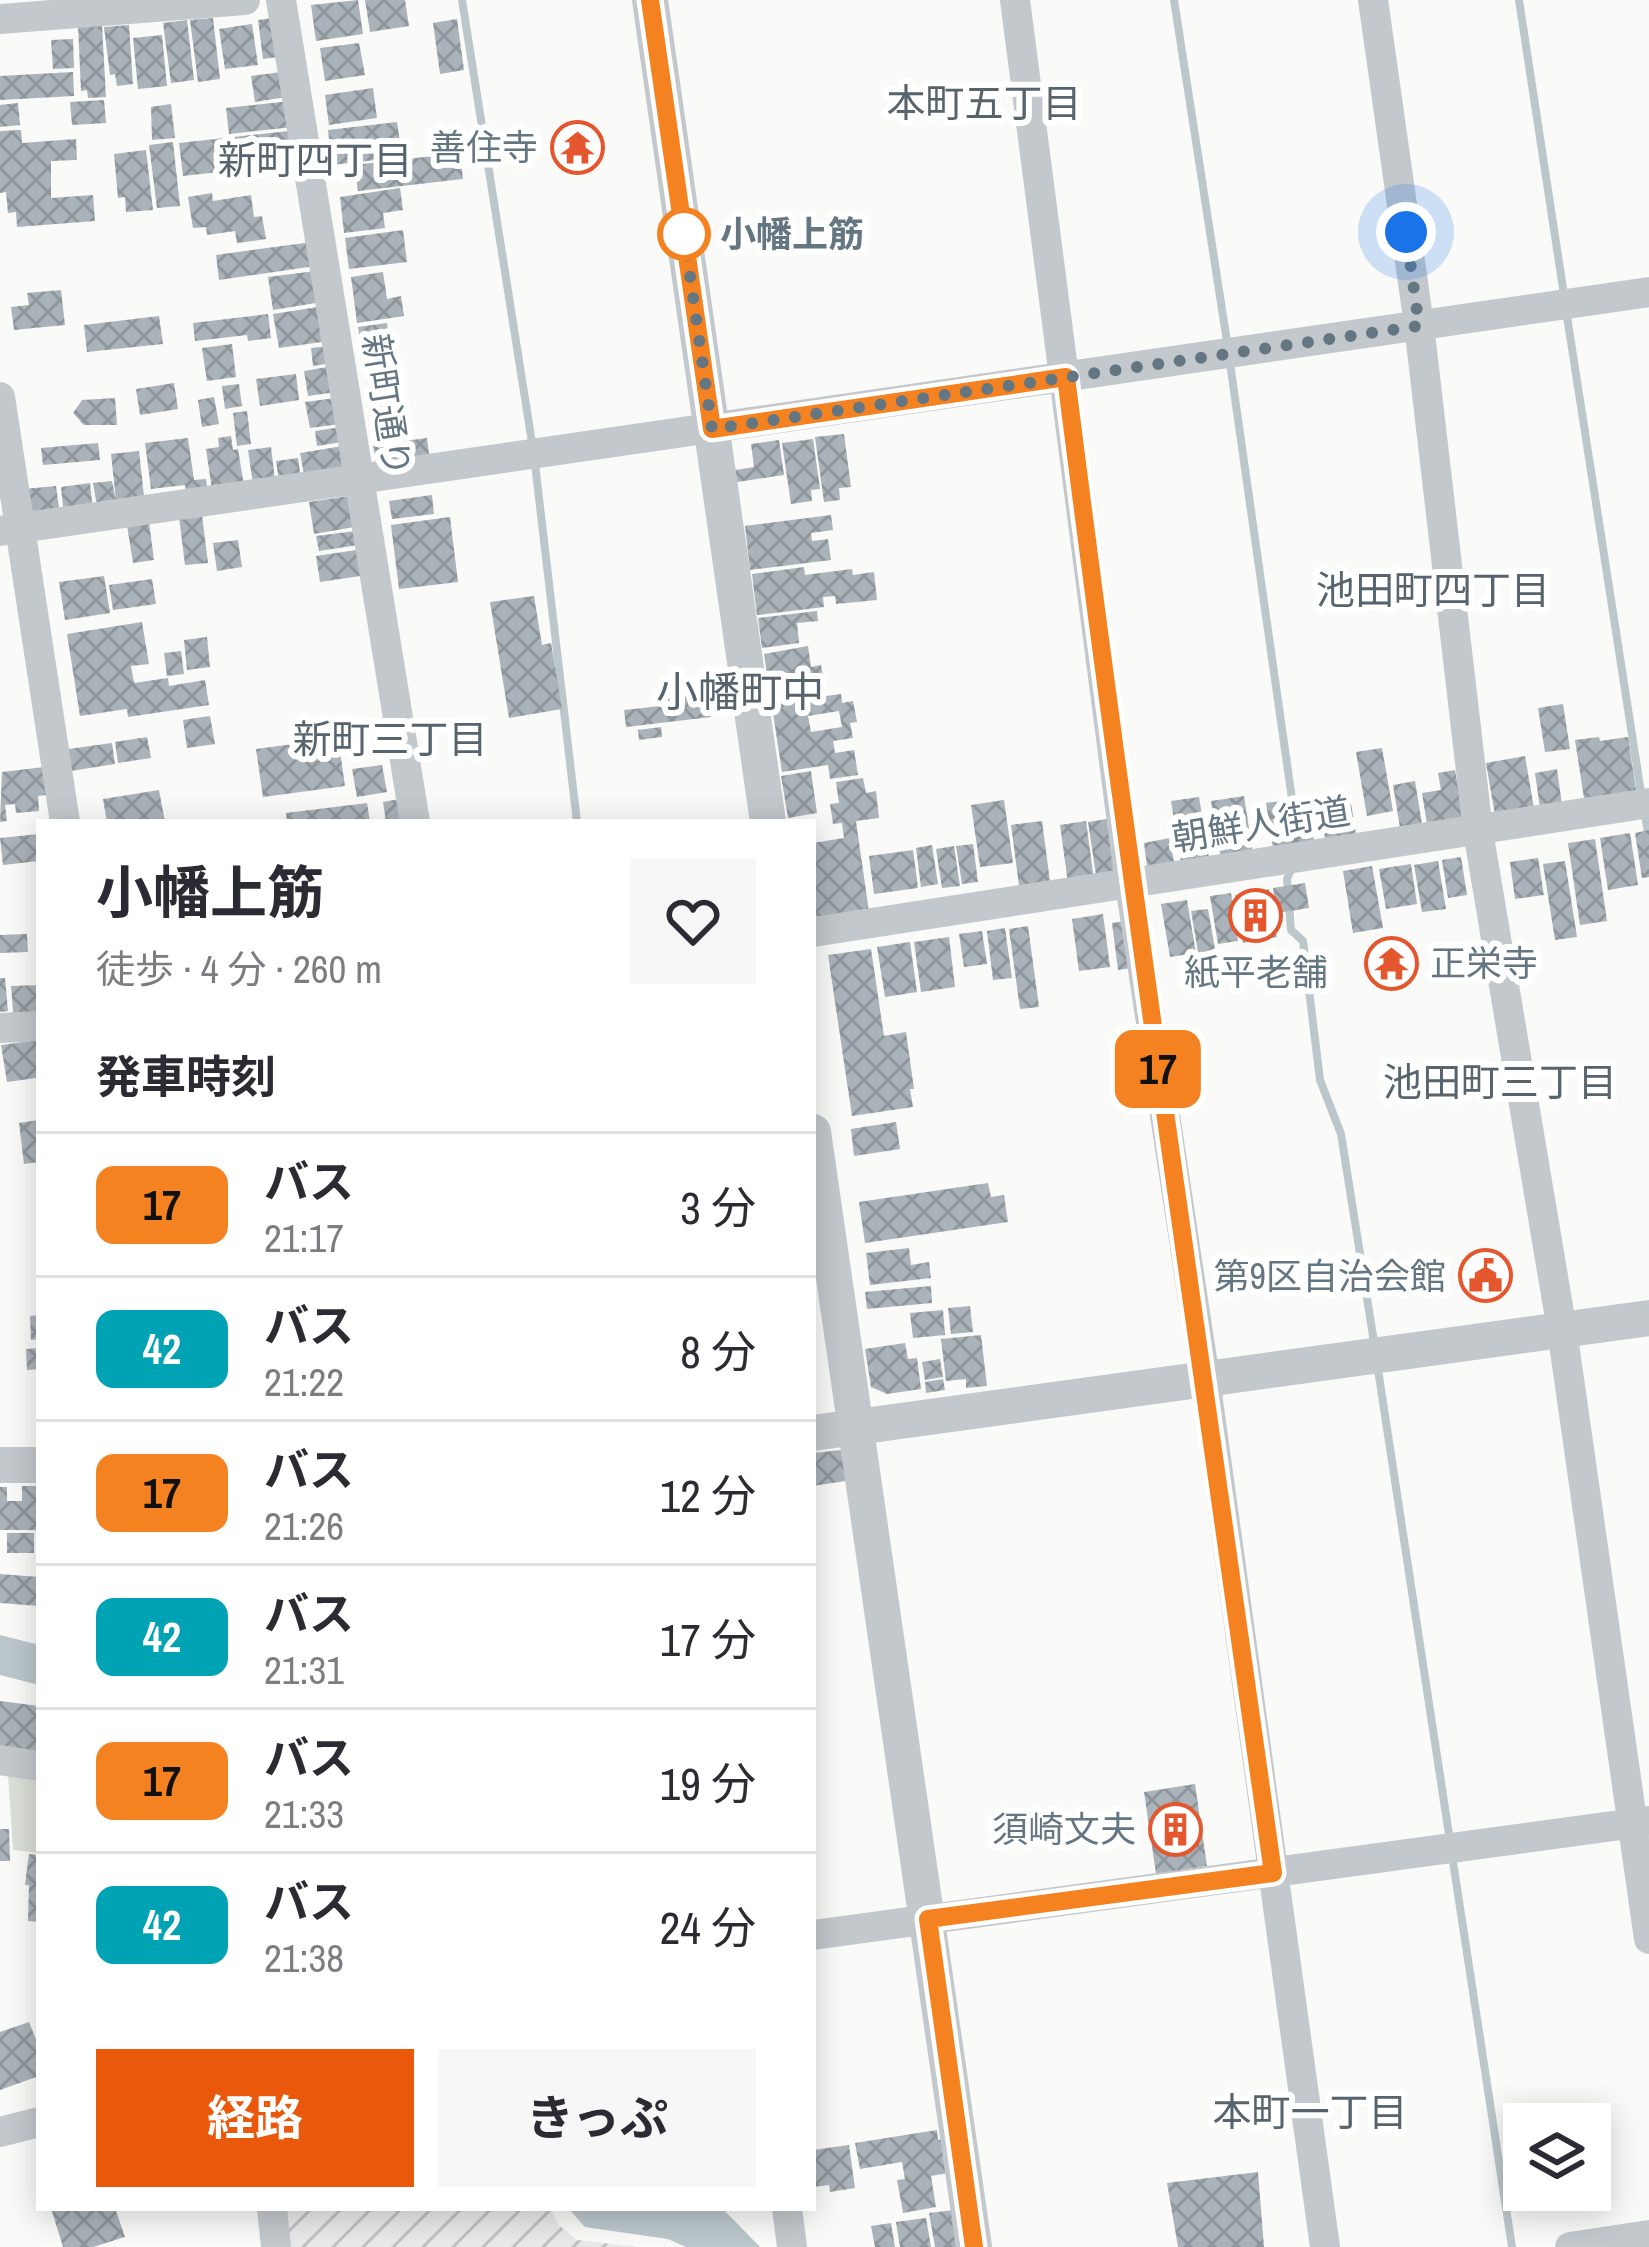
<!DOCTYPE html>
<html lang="ja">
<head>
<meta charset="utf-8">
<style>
	:root { --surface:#fff; --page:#f7f7f7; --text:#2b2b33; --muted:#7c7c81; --line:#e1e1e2; --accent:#ea580c }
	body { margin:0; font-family:"Archivo Narrow","Noto Sans JP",sans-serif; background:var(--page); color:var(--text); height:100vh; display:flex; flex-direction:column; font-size:45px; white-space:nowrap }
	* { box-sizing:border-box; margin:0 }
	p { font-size:39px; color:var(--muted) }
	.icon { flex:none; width:66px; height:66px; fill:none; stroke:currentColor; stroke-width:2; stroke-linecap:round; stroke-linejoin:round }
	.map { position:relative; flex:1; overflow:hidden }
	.sheet { position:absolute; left:36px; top:819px; width:780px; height:1392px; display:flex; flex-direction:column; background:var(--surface); border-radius:0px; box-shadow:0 6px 30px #0003 }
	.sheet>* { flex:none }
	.badge { padding:0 24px; border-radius:18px; font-size:42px; line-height:78px }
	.controls { position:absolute; left:1503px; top:2103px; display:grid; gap:24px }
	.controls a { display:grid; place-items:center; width:108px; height:108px; border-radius:0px; background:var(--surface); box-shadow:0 6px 30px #0003; font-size:60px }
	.you { position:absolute; width:60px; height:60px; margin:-30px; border:9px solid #fff; border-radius:50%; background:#1a73e8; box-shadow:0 0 0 18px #1a73e833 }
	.map>.badge { position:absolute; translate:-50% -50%; box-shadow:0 0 0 6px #fff }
	h2 { padding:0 60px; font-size:45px; line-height:108px }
	.round { display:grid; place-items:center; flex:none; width:126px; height:126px; border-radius:0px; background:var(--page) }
	.summary { display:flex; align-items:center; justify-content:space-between; height:204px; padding:0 60px }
	h1 { font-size:57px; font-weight:700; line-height:90px }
	.cta { display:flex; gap:24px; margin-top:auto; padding:24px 60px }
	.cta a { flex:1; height:138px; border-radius:0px; background:var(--accent); color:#fff; font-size:48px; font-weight:700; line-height:138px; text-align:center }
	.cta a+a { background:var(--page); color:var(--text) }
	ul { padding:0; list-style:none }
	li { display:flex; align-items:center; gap:36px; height:144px; padding:0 60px; border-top:3px solid var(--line) }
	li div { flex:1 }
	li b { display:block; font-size:45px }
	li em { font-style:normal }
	li .badge { min-width:132px; font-weight:700; text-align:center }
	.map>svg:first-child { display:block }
</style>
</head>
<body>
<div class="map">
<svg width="1649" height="2247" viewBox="0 0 1649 2247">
	<defs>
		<pattern id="industrial-furrows" width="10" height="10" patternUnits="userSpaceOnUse" patternTransform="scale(3)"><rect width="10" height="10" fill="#e8e9e9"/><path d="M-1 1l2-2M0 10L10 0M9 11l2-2" fill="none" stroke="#c0c1c2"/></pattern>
		<pattern id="building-cross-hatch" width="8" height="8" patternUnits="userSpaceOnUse" patternTransform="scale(3)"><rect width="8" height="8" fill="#aab3b9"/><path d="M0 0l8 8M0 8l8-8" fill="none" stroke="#8e969c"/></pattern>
	</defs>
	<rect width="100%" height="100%" fill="#fafaf8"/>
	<path fill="url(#industrial-furrows)" d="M285,2208h264l11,18 17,14 60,7h-349z"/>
	<path fill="#dadfd7" d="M8,1774l31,7v72l-26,-3z"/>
	<path fill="#bbc7cb" d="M0,1635l39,10v40l-39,-10z
		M568,2208h154l38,39h-74l-18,-8 -83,-12z"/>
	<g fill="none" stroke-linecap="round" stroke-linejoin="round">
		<path stroke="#bbc7cb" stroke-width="8" d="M462,0l71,449
			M1174,0l54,348
			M1519,0l45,295
			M1566,310l76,489
			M1230,363l63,443
			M535,464l42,358
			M1645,814l4,27
			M1292,867l-5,12 4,51 12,11 17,139 21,54 33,208
			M1377,1363l73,478
			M1452,1855l60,392"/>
	</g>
	<path fill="url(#building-cross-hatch)" fill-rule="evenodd" d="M358,0l5,34 -47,7 -5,-36z
		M365,0h40l4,26 -39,6z
		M287,16l6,39 -30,4 -5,-39z
		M213,18l7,61 -22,3 -8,-62z
		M457,19l7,51 -24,4 -7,-51z
		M187,20l7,60 -23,3 -8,-60z
		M252,24l6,41 -33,4 -6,-40z
		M102,25l4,72 -18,1 -1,-8 -6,1 -3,-65z
		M129,25l4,59 -16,2 -2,-12 -5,1 -6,-48z
		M162,35l5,51 -29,3 -5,-51z
		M73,39l1,29 -21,1 -2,-29z
		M359,43l6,32 -40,6 -5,-33z
		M73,72l1,24 -74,4v-24z
		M282,72l4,25 -31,5 -4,-26z
		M373,88l4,30 -48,7 -4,-30z
		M104,100l2,23 -34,2 -2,-23z
		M299,100l3,26 -73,8 -3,-26z
		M18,103l2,22 -20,2v-22z
		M171,104l4,34 -23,2 -1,-33z
		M397,122l5,35 -70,8 -4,-35z
		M21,130l1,13 54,-4 1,21 -26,1v37l42,-3 2,26 -78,6 -1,-15 -8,1 -2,-21 -6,1v-62z
		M289,131l3,33 -109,12 -4,-33z
		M173,142l7,64 -23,2 -8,-63z
		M146,150l7,60 -27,2 -1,-15 -7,1 -4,-44z
		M460,153l3,26 -105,12 -4,-26z
		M400,188l3,22 -20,3 2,15 -41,5 -4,-36z
		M212,193l1,8 38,-6 3,22 8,-1 4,23 -29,4 -2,-12 -28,4 -1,-8 -13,1 -5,-31z
		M403,230l4,32 -58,7 -4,-31z
		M312,242l3,24 -96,14 -3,-25z
		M323,270l5,31 -55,9 -5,-33z
		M383,272l4,27 14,-3 3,20 -47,7 -6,-46z
		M61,290l4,35 -51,5 -3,-23 18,-2 -2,-12z
		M330,305l6,35 -57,8 -6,-34z
		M268,314l3,24 -23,3 -1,-6 -52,6 -2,-18z
		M159,316l4,28 -76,8 -3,-27z
		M387,323l4,30 -28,4 -5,-30z
		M232,344l4,33 -29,4 -5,-33z
		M337,345l2,17 -26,4 -2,-18z
		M393,356l3,21 -30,4 -3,-21z
		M339,365l4,26 -35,5 -4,-25z
		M296,374l3,26 -39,6 -4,-27z
		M398,382l5,26 -34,6 -4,-26z
		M174,383l4,26 -38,6 -4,-26z
		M239,384l3,22 -17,3 -3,-23z
		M214,397l5,27 -17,3 -4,-27z
		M343,397l5,26 -38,5 -5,-26z
		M115,398l2,27h-33l-11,-12 9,-13z
		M247,411l4,33 -14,2 -4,-33z
		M396,412l4,25 -26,4 -4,-25z
		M347,426l2,15 -32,5 -2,-15z
		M844,434l7,53 -12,1 1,12 -16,2 -9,-65z
		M231,436l2,14 5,-1 7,43 -32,5 -7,-48 13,-2 -1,-9z
		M188,438l6,42 12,-1 3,22 -22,2 -2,-18 -34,4 -6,-46z
		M427,438l4,31 -53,7 -5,-31z
		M813,439l7,50 -9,1 1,11 -21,3 -9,-61z
		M779,440l5,35 -47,7 -2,-12 19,-3 -3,-23z
		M98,443l2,17 -57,5 -2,-17z
		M349,445l6,32 -49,8 -6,-32z
		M271,447l5,41 -22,3 -6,-41z
		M139,451l6,54 -47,7 -5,-29 19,-2 4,19 -5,-46z
		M298,458l4,28 -22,2 -4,-27z
		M90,483l3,28 -29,4 -3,-28z
		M56,486l4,29 -20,4 -15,-17 -1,-13z
		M355,495l5,31 -46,8 -5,-32z
		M432,495l2,19 -42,5 -3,-18z
		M202,515l6,48 -23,2 -6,-48z
		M831,515l2,15 -22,3 1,8 16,-2 3,21 -81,10 -5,-44z
		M450,517l8,65 -59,7 -8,-64z
		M149,522l5,38 -21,3 -6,-38z
		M363,530l2,14 -46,7 -3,-15z
		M238,540l4,27 -25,4 -4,-28z
		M363,549l4,26 -47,7 -4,-26z
		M804,567l1,8 47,-6 1,6 21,-3 3,28 -41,4 -1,-8 -12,1 1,10 -67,8 -5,-41z
		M104,576l6,37 -45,7 -6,-38z
		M152,579l4,25 -43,6 -4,-25z
		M534,596l8,49 9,-2 11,66 -53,9 -19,-116z
		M817,611l1,10 -21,2 2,20 -37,5 -4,-30z
		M142,622l7,42 -18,2 3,17 34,-5 1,8 36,-6 4,25 -81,12 -1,-8 -47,7 -13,-82z
		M207,637l3,30 -23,3 -3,-30z
		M808,646l3,21 10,-2 5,31 15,-2 1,9 11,-2 4,21 -7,1 3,15 -20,3 2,12 19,-3 4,25 -28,4 -2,-14 -46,7 -18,-118zM839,711l3,16 -31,5 -3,-16z
		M181,651l3,23 -17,2 -3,-23z
		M708,689l3,28 -85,10 -2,-17 37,-4 -1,-11z
		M1563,704l7,45 -25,3 -7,-44z
		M210,716l5,28 -28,4 -4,-28z
		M336,723l9,63 -82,11 -7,-48 60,-8 -2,-15z
		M661,727l1,10 -23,3 -1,-10z
		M147,737l4,21 -33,5 -3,-21z
		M1599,737l1,4 28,-4 9,59 -53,2 -9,-58z
		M112,743l3,21 -44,7 -3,-22z
		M1382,748l11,63 -26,5 -11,-64z
		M1525,756l9,52 -39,7 -9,-52z
		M382,765l5,27 -30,5 -5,-28z
		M44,767l3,28 -9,1 1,15 -23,2 -1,-9 -10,1 2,16 -7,1 2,-50z
		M1557,769l5,36 -22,3 -5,-35z
		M1455,770l9,52 -36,8 -6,-37 19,-3 -3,-17z
		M811,771l6,42 -29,5 -7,-42z
		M863,778l3,15 10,-2 3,27 -23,3 13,91 -56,5v-74l31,-5 -2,-15 -9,1 -3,-20 9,-1 -3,-21z
		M1415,781l8,49 -22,4 -8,-49z
		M159,790l6,32h-58l-4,-23z
		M1349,792l8,47 -31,5 -8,-47z
		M1244,796l10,64 -32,5 -11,-64z
		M1199,797l11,67 -28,5 -11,-68z
		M1307,797l7,44 -41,7 -7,-45z
		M405,798l4,24h-23l-3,-20z
		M1004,800l9,63 -33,4 -9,-62z
		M367,803l3,19h-83l-1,-9z
		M1113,818l7,54 -24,3 -8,-53z
		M1042,821l9,68 -31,4 -9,-68z
		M1086,821l8,59 -26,3 -8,-58z
		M1649,830v47l-7,1 -7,-45z
		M1630,833l8,52 -30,5 -8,-52z
		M39,834v27l-36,4 -3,-27z
		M1170,838l5,30 -27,5 -4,-30z
		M1595,839l12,82 -27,4 -12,-82z
		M973,844l5,38 -16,2 -6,-38z
		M932,845l6,39 -17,3 -5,-39z
		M954,846l6,40 -18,2 -6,-39z
		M913,850l5,38 -44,6 -5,-38z
		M1461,857l6,38 -19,3 -6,-38z
		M1538,858l6,37 -29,4 -5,-37z
		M1438,861l8,48 -24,3 -8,-47z
		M1565,861l12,76 -22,3 -12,-76z
		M1411,864l6,40 -31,5 -7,-40z
		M1372,866l11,62 -30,5 -10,-62z
		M1305,883l4,25 -32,5 -4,-25z
		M1269,889l8,48 -34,6 -8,-48z
		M1231,893l7,48 -20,3 -8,-48z
		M1187,900l9,53 -26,4 -9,-53z
		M1208,909l11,63 -17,3 -11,-64z
		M1103,914l7,53 -31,4 -7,-52z
		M1145,919l6,46 -33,5 -6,-47z
		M1028,926l11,81 -19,2 -11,-80z
		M1005,928l7,50 -19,2 -6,-49z
		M982,931l5,33 -23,3 -5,-33z
		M27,934l1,18 -28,1v-18z
		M949,937l6,50 -34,5 -7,-50z
		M910,942l7,50 -32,5 -8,-50z
		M871,949l13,87 22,-4 8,57h-4l3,18 -61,9 -24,-161z
		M0,978h5l3,33 -8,1z
		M39,985v36l-25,1 -3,-36z
		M39,1040l-3,38 -29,4 -6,-37z
		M39,1120v42l-15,2 -5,-41z
		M896,1122l4,27 -46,7 -3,-27z
		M988,1183l3,14 13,-2 4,27 -143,21 -6,-41z
		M909,1248l2,17 18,-3 2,16 -61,7 -4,-32z
		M931,1286l1,17 -65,6 -2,-17z
		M970,1306l3,26 -22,2 -3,-26z
		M943,1310l2,25 -32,3 -3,-25z
		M39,1315v24l-8,1 -1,-24z
		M981,1335l6,51 -21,2v-9l-20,2 -5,-42z
		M905,1343l3,16 9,-1 4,31 -34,5 -16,-7 -6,-38z
		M39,1348v21l-12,1 -1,-21z
		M940,1359l3,18 -18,3 -3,-18z
		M943,1379l2,11 -19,3 -1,-11z
		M841,1450l2,13 6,-1 3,18 -39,6v-33z
		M22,1486h17v44h-39v-43h7v14h15z
		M7,1533h27v20h-27z
		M0,1574l39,3v29l-39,-3z
		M0,1701l39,5 -1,46 -38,-4z
		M1195,1784l12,82 -51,8 -12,-82z
		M0,1829h9l1,32h-10z
		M29,1854l10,1v67l-11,-1 1,-36h-4z
		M29,2022l10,25v29l-39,14v-58z
		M937,2130l1,10 10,-2 6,34 -23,4 5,31 -33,6 -6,-33 8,-1 -3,-17 -42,7 -5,-26z
		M849,2145l6,43 -25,4 -1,-7 -16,2v-37z
		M1258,2172l6,75h-86l-11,-64z
		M51,2208h64l10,29 -32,10h-30z
		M954,2210l6,37h-25l-6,-34z
		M926,2218l5,29h-31l-4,-25z
		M891,2223l4,24h-20l-4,-21z"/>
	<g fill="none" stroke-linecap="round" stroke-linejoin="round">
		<path stroke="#c3c8cc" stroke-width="30" d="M281,0l134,822
			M1015,0l115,884 75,495 120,868
			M1373,0l46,325 59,506 84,499 87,609
			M0,19l245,-19
			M0,397l65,425
			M0,531l1649,-239
			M813,932l836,-129
			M0,1028l39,-2
			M0,1760l39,6
			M813,1935l836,-114
			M0,2132l39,-10
			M272,2208l4,39
			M787,2208l5,39
			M1570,2247l79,-12"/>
		<path stroke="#c3c8cc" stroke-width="36" d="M650,0l118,822
			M813,1132l161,1115
			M813,1433l836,-115
			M0,1465h39"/>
	</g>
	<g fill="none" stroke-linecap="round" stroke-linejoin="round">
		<defs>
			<path id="line" d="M650,0l62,429 354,-52c63,500 137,997 207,1496l-345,46 46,328"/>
		</defs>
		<use href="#line" stroke="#fff" stroke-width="27"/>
		<use href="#line" stroke="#f58220" stroke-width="18"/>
		<path stroke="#657683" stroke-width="12" stroke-dasharray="0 21.6" d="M684,234l28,195 707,-103 -13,-94"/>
	</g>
	<defs>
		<symbol id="temple-ring" viewBox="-11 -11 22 22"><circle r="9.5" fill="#fff" stroke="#e4572e" stroke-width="1.5"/><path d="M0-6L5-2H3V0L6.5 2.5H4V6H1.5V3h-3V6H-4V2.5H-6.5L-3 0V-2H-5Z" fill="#e4572e"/></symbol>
		<symbol id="building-ring" viewBox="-11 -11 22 22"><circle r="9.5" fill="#fff" stroke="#e4572e" stroke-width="1.5"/><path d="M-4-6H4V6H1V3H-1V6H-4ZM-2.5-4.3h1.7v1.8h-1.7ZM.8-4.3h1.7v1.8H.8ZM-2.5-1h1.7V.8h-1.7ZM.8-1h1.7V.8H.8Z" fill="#e4572e"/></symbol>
		<symbol id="civic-ring" viewBox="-11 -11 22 22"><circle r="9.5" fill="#fff" stroke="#e4572e" stroke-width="1.5"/><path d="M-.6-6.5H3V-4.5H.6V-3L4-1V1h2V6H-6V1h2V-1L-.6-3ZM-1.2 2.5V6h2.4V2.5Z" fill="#e4572e"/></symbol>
	</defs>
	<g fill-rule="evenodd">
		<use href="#temple-ring" x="548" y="118" width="59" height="59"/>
		<use href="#building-ring" x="1226" y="886" width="59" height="59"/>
		<use href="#temple-ring" x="1362" y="934" width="59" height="59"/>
		<use href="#civic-ring" x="1456" y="1246" width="59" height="59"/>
		<use href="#building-ring" x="1146" y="1800" width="59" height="59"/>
	</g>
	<circle fill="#fff" stroke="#f58220" stroke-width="6" cx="684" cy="234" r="24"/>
	<g text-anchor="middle" stroke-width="12" stroke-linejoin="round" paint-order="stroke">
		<g font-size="36" fill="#657683" stroke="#fff" text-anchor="end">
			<text x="538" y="160">善住寺</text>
			<text x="1430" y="976" text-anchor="start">正栄寺</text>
			<text x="1256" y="985" text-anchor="middle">紙平老舗</text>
			<text x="1446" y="1289">第9区自治会館</text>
			<text x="1136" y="1842">須崎文夫</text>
		</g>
		<g font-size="36" font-weight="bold" fill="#657683" stroke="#fff" text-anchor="start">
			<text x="720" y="247">小幡上筋</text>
		</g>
		<g font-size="36" fill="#657683" stroke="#fff">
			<text transform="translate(387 405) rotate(81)" y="13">新町通り</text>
			<text transform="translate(1261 824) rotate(-9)" y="13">朝鮮人街道</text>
		</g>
		<g font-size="39" fill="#57646e" stroke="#fff">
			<text x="984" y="117">本町五丁目</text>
			<text x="315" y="174">新町四丁目</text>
			<text x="1433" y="604">池田町四丁目</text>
			<text x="390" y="753">新町三丁目</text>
			<text x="1500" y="1096">池田町三丁目</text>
			<text x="1310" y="2126">本町一丁目</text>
		</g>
		<g font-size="42" fill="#57646e" stroke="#fff">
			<text x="740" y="707">小幡町中</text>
		</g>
	</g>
</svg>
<div class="controls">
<a><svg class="icon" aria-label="layers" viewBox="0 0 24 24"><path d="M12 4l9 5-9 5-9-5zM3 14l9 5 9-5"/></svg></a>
</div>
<div class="you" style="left:1406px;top:232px"></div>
<b class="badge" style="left:1158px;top:1069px;background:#f58220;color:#111">17</b>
<section class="sheet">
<div class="summary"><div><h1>小幡上筋</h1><p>徒歩 · 4 分 · 260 m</p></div><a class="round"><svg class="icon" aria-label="heart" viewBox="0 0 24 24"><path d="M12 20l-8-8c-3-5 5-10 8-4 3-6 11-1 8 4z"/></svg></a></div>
<h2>発車時刻</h2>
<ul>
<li><span class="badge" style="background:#f58220;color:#111">17</span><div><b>バス</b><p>21:17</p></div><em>3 分</em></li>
<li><span class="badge" style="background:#00a3b4;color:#fff">42</span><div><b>バス</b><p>21:22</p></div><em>8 分</em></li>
<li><span class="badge" style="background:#f58220;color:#111">17</span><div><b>バス</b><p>21:26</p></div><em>12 分</em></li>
<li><span class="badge" style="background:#00a3b4;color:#fff">42</span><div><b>バス</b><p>21:31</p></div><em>17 分</em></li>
<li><span class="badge" style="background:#f58220;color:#111">17</span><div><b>バス</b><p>21:33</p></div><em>19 分</em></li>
<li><span class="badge" style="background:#00a3b4;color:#fff">42</span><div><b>バス</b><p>21:38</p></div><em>24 分</em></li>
</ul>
<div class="cta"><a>経路</a><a>きっぷ</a></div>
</section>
</div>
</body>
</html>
